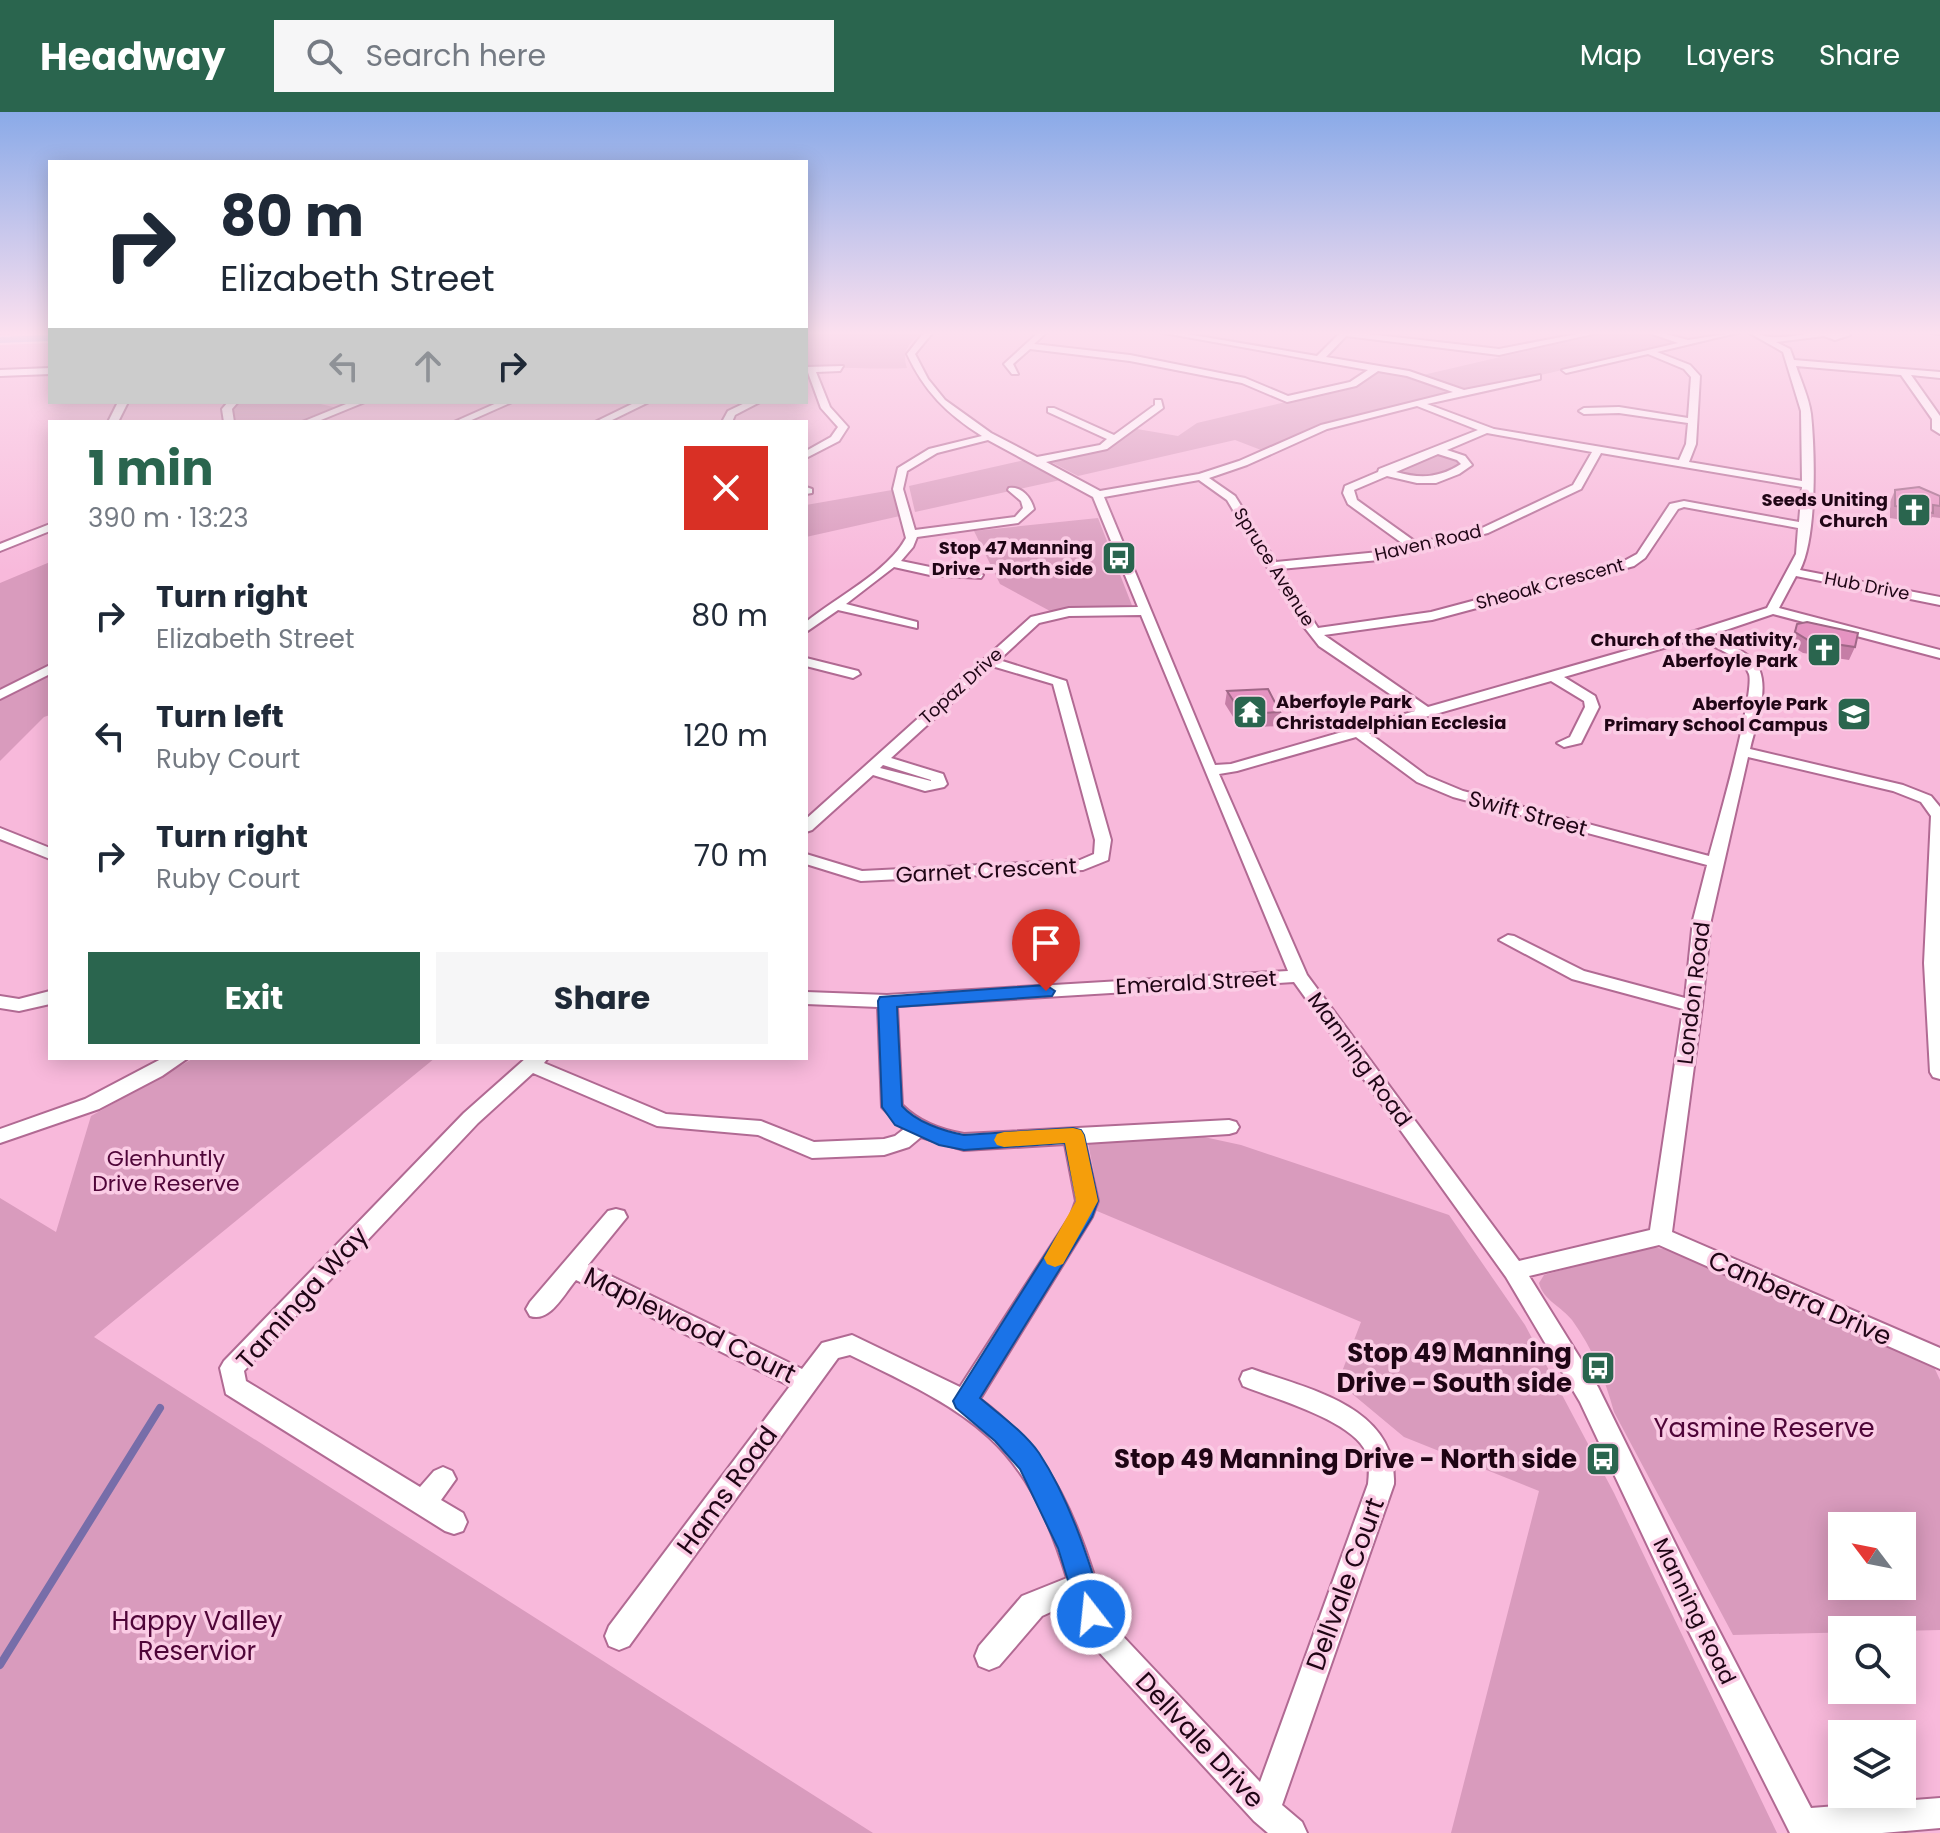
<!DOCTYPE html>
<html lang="en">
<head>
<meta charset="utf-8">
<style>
	:root { --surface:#fff; --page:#f6f6f7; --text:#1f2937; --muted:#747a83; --accent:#2a654e }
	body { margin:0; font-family:Poppins,sans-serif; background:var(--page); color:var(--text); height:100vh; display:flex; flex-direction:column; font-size:30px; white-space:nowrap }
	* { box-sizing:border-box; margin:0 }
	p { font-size:26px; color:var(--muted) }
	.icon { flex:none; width:44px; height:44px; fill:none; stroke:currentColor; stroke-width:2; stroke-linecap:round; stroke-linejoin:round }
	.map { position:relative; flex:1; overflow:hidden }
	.panel { position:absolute; left:48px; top:308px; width:760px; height:640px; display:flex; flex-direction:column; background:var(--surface); border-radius:0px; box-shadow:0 4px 20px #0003 }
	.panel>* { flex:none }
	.guide { position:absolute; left:48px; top:48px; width:760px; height:244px; border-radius:0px; box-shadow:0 4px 20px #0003; background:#fff; color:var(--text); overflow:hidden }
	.needle { width:52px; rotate:302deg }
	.buttons { position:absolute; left:1828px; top:1400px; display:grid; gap:16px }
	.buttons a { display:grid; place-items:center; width:88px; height:88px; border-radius:0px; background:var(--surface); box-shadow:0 4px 20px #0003; font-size:40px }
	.pin { position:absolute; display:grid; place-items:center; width:68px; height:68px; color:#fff; margin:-82px -34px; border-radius:50% 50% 50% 0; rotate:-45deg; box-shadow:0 0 8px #0007 }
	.pin .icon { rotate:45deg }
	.me { position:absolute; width:88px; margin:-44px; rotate:344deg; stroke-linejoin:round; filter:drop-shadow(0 0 6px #0008) }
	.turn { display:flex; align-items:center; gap:28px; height:168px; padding:0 40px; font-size:36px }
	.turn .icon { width:104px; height:104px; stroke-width:2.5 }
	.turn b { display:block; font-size:56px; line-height:68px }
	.lanes { display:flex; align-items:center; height:76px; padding:0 40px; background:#0003; justify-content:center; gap:40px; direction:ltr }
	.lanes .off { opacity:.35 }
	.round { display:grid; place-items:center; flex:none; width:84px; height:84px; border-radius:0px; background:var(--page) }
	.head { display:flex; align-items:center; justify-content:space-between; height:136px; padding:0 40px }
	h1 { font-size:48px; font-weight:700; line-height:60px; color:var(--accent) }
	.button { display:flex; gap:16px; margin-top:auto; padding:16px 40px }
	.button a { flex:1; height:92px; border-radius:0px; background:var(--accent); color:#fff; font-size:32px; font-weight:700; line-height:92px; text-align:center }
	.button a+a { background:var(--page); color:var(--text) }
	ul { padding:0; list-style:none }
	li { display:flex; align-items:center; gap:24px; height:120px; padding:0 40px }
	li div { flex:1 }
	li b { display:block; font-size:30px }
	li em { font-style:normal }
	header { display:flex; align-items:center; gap:48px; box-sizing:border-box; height:112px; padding:0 40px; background:var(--accent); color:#fff }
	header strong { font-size:38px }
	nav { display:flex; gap:44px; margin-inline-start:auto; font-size:28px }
	.search { width:560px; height:72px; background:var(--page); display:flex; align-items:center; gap:20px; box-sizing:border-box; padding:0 28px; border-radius:0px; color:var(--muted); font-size:30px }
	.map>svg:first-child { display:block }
</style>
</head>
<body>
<header>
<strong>Headway</strong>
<div class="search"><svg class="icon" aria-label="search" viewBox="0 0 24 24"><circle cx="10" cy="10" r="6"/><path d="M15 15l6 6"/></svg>Search here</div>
<nav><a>Map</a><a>Layers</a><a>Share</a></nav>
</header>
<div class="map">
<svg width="1940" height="1721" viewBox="0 0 1940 1721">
	<rect width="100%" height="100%" fill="#f8b9db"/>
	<path fill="#d99bbd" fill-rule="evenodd" d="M806,219H924C910,229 901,238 907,256C872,258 841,254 806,256Z
		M1612,219H1643L1677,231L1473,279L1423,263Z
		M1379,260L1406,263L1456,279V282C1388,295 1325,313 1261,338L1235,328L1078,364L1049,349L1106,336L1137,317L1178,324L1197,311L1361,272Z
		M233,290H312L342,297L307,310H229Z
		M1436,341L1462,350L1461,353C1431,367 1424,369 1392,358Z
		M1029,347L1065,367L915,400L909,374Z
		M892,378L900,404L806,425V393Z
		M1098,406L1133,496L1050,499L1000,472L974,419Z
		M50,450V554L0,576V471Z
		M50,561V603L44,605L0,649V586Z
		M194,946H435L94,1225L873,1721H0V1086L56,1120L91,1004Z
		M1204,1025L1241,1033L1449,1103L1525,1213L1614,1381L1777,1721H1451L1539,1379L1404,1325L1338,1270L1361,1210L1097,1099L1099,1086L1088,1031Z
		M1647,1134L1669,1138L1934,1255L1940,1268V1518L1733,1523L1614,1300C1605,1267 1593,1237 1572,1208C1562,1195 1543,1188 1539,1171L1544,1163ZM1842,1414H1902V1474H1842Z"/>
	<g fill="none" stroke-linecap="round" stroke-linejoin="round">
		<path stroke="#776da9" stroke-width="8" d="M0,1553L160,1296"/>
		<g stroke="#b16a93" stroke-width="4">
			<path id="minor" d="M925,219H934L915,242L928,267L945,288L991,321L1037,345L1100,333L1107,327L1048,300V296H1054L1114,323L1155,293V288H1161L1163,296L1107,337L1046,350L1100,379L1199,362L1239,349L1321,313L1453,280L1407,264L1378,259L1356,274L1287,290L1242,271L1130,249L1030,237L1013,252L1018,262H1012L1004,252L1040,219H1048L1034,232L1130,243L1245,266L1288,284L1350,270L1368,258L1153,219H1169L1317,244L1342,219L1499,237L1592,219H1606L1499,243L1346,224L1326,245L1409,259L1464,278L1540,263V267L1427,292L1494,317L1679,348L1686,332L1688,311L1619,301L1584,302L1579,299L1584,296L1619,295L1688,306L1691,265L1684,257L1648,242L1566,261L1562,258L1678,231L1644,219H1655L1688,228L1745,219L1657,240L1690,253L1700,264L1696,332L1689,350L1802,369L1801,299L1783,240L1746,219C1756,219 1762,225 1771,225C1794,227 1815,217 1835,222L1831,219H1842L1850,223L1835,228L1824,224L1776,230L1790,237L1794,248L1940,260V266L1911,263L1940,304V322L1932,317V307L1901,263L1796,254C1801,269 1809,286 1811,302C1815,340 1817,425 1800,458L1940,485V493L1796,464L1779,496L1940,538V546L1773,502L1711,523C1723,530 1739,536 1750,545C1775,565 1756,610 1750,637L1903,673L1931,684L1940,695V967L1933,965L1930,960L1924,851L1931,704L1921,690L1893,679L1748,645L1711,808L1702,894L1672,1120L1940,1236V1257L1659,1133L1529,1164L1598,1275L1700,1482L1811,1696L1940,1686V1716L1882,1721H1790L1680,1502L1580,1290L1506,1165L1294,870L897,894L902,993C919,1010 940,1018 964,1022L1229,1008L1236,1010L1239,1015L1236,1020L1229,1022L1085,1031L1098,1089L1092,1105L980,1287C1035,1328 1062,1373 1085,1437C1095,1465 1102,1492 1117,1518L1260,1670L1368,1372C1369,1362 1370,1350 1366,1340C1352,1308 1275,1287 1243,1274L1240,1267L1243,1260L1252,1257C1311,1278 1397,1295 1394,1372L1282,1693L1302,1710L1307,1721H1268L1254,1709L1097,1538L1075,1489L1042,1504L999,1554L989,1558L979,1554L975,1544L979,1534L1022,1484L1067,1466C1025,1328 974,1303 850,1243L838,1246L629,1534L619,1538L609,1534L605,1524L609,1514L790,1274L576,1168C564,1182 550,1211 530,1204L526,1197L530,1190L608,1099L616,1097L624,1099L627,1105L588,1153L802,1257L822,1231L852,1223L960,1275L1071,1103L1076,1089L1065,1032L964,1038L921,1025L909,1035L884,1043L812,1046L758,1023L657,1014L533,961L478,1011L244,1259L246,1269L420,1375L434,1359L443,1355L452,1359L456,1367L441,1388L463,1401L467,1410L463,1419L454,1422L445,1419L226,1282L220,1256L224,1249L464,1001L526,946H548L544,951L666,1002L761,1009L814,1030L884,1027L895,1024L904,1017L882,995L878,895L806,892V880L887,883L1288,859L1141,503L1069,504L1039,511L999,548L1066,569L1111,728L1108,748L1083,758L861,769L806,752V742L862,759L1080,748L1094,742L1095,728L1053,572L992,554L891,646L943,662L947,672L944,675L925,679L873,663L812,718L806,720V707L1031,505L1069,496L1138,495L1093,385L988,328L937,341L907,359L903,377L915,418L1015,405L1023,396L1021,389L1008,378L1009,376C1022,374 1031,386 1034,397L1018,411L917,425L913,435L901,449L930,455L977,459L983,463L981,466L930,463L894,455L846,492L917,510V516L838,498L806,520V510C835,486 888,460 906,426L893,377L898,356L929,337L982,324C947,302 924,279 907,242ZM1417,294L1478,318L1379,357L1378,360L1345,374L1343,381L1348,392L1406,434L1379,440L1276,450L1235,384L1209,366L1247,353L1327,317ZM1487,321L1592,340L1573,373L1480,417L1417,431L1357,388L1354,378L1387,364L1417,371H1436L1459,362L1472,353L1465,344L1447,338ZM1601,341L1802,375L1799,410L1684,389L1670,392L1637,442L1626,448L1431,500L1318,516L1280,457L1379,448L1488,421L1581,377ZM1438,342L1457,348L1461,352C1439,366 1421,367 1396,360ZM1199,368L1227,388L1301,511L1319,534L1415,599L1231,652L1215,653L1104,385ZM1684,395L1798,416L1796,442L1767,496L1695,519L1428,595L1324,523L1432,508L1634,454L1645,446L1678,397ZM1698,526C1713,535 1743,545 1749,562C1755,582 1717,714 1709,744L1463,679L1427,664L1369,621L1551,569L1584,589L1585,595L1570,625L1557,631L1564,635L1581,631L1599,595L1595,584L1564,565ZM1356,625L1417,670L1453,685L1707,753L1693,808L1685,886L1584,859L1514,824L1508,823L1499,828L1572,867L1683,897L1650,1118L1519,1149L1307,863L1219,662L1237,659ZM883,653L931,668V669L880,656Z
				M1931,219H1940V222L1932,221Z
				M843,254L840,259L816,260L830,295L848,315L839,329L806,346V339L831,325L838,315L821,296L806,255Z
				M50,256V262L0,264V258Z
				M118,290H128L118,310H108Z
				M228,290H238L232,297L234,310H224L222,297Z
				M351,290H365L316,310H302Z
				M499,290H512L467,310H454Z
				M636,290H649L608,310H595Z
				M747,290H760L735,303L732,310H722L728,299Z
				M806,375L812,377V381L806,382Z
				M50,412V419L0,439V432Z
				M806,546L858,559L860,562L853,566L806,554Z
				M50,553V562L0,587V578Z
				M0,716L50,736V747L0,727Z
				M50,879V892L19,899L0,896V884L19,887Z
				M163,946H188L162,964L99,997L0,1031V1017L85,987Z"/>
		</g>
		<g stroke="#fff" stroke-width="4">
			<path id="major" d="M50,223V229L0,231V225Z"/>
		</g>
		<use href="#minor" fill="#fff" fill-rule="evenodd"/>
		<use href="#major" fill="#77cee9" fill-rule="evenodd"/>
	</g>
	<path fill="#c57ea6" d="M1895,378L1940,384V406L1932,405L1928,412L1890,406V390Z
		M1797,512L1855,535L1849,548L1803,541L1790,533L1792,525Z
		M1227,579L1280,600L1278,614L1240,616L1225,592Z"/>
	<path fill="#e593c1" stroke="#a06787" stroke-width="2" d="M1919,375L1940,384V394L1933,393V401L1895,394V378Z
		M1807,510L1858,521L1855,535L1808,528L1795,520L1797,512Z
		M1268,577L1280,600L1242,602L1227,579Z"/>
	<linearGradient id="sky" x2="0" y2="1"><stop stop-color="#8aaae8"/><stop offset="0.48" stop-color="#fce0ef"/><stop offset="1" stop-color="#fce0ef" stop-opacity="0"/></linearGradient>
	<rect width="1940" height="460" fill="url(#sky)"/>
	<path fill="#1a73e8" stroke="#114b97" stroke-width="2" d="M1046,873L1055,879L1052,884L897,895L902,994C916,1010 943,1019 964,1023L1073,1016L1081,1018L1084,1023L1098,1089L1092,1105L980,1286C1000,1303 1024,1320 1039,1341C1070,1388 1089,1448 1105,1502L1101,1511L1091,1515L1081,1511L1058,1436L1020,1357L995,1329L956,1296L953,1289L1071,1102L1077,1089L1065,1031L964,1038L939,1033L895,1013L882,995L878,889L880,885Z"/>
	<path fill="#f59e0b" d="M1073,1016L1081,1018L1084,1023L1098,1089L1063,1152L1055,1155L1047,1152L1044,1146L1076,1089L1065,1031L1004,1035L997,1033L994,1028L997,1022L1004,1020Z"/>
	<defs>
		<g id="church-square" transform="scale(1.8)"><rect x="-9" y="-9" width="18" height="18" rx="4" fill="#2a654e" stroke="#fbcce5"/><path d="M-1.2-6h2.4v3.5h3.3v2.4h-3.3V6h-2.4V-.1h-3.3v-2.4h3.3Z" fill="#fff"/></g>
		<g id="bus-square" transform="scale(1.8)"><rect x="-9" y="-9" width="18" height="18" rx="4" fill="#2a654e" stroke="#fbcce5"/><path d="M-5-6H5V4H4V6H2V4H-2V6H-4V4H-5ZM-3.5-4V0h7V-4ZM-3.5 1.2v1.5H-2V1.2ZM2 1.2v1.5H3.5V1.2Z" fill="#fff"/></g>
		<g id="temple-square" transform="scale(1.8)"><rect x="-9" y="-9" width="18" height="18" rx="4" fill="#2a654e" stroke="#fbcce5"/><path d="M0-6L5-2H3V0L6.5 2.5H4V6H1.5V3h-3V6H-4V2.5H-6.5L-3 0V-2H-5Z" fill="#fff"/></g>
		<g id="school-square" transform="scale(1.8)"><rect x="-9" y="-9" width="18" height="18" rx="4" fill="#2a654e" stroke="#fbcce5"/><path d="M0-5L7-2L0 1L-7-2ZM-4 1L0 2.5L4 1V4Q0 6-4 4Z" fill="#fff"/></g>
	</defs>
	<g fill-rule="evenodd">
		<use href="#church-square" x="1914" y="398"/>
		<use href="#bus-square" x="1119" y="446"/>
		<use href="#church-square" x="1824" y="538"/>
		<use href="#temple-square" x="1250" y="600"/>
		<use href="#school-square" x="1854" y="602"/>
		<use href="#bus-square" x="1598" y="1256"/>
		<use href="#bus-square" x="1603" y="1347"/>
	</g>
	<g text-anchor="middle" stroke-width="7" stroke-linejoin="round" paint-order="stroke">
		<g font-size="18" font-weight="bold" fill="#1f0515" stroke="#fbcce5" text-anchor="end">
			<text x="1888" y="394">Seeds Uniting<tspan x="1888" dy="21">Church</tspan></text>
			<text x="1093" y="442">Stop 47 Manning<tspan x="1093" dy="21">Drive - North side</tspan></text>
			<text x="1798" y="534">Church of the Nativity,<tspan x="1798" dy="21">Aberfoyle Park</tspan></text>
			<text x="1276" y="596" text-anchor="start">Aberfoyle Park<tspan x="1276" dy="21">Christadelphian Ecclesia</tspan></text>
			<text x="1828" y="598">Aberfoyle Park<tspan x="1828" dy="21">Primary School Campus</tspan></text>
		</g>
		<g font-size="18" fill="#1f0515" stroke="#fbcce5">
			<text transform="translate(1428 431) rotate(-13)" y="6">Haven Road</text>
			<text transform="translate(1274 455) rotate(58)" y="6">Spruce Avenue</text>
			<text transform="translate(1550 472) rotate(-15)" y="6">Sheoak Crescent</text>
			<text transform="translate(1867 474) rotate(11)" y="6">Hub Drive</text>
			<text transform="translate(961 574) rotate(-42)" y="6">Topaz Drive</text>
		</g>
		<g font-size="22" fill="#1f0515" stroke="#fbcce5">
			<text transform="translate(1528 701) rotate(15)" y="8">Swift Street</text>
			<text transform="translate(986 758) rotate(-3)" y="8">Garnet Crescent</text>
			<text transform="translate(1196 870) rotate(-3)" y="8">Emerald Street</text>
			<text transform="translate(1693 881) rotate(-83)" y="8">London Road</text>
			<text transform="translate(1360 947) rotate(54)" y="8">Manning Road</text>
			<text transform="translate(1695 1499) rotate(64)" y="8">Manning Road</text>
		</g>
		<g font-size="22" fill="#4f0538" stroke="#fbcce5">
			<text x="166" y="1054">Glenhuntly<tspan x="166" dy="25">Drive Reserve</tspan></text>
		</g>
		<g font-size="26" fill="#1f0515" stroke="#fbcce5">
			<text transform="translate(302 1186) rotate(-48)" y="9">Taminga Way</text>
			<text transform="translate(1800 1186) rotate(24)" y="9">Canberra Drive</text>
			<text transform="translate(690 1213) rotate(26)" y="9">Maplewood Court</text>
			<text transform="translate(727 1378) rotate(-54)" y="9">Hams Road</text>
			<text transform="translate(1345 1472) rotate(-70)" y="9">Dellvale Court</text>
			<text transform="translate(1200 1628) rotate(47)" y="9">Dellvale Drive</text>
		</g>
		<g font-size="26" font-weight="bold" fill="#1f0515" stroke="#fbcce5" text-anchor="end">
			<text x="1572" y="1250">Stop 49 Manning<tspan x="1572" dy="30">Drive - South side</tspan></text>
			<text x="1577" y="1356">Stop 49 Manning Drive - North side</text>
		</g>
		<g font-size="26" fill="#4f0538" stroke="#fbcce5">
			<text x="1764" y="1325">Yasmine Reserve</text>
			<text x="197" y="1518">Happy Valley<tspan x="197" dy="30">Reservior</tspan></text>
		</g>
	</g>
</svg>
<div class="buttons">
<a><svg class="needle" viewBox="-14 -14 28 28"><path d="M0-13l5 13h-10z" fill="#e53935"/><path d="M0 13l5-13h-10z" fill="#747a83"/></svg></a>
<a><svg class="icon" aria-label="search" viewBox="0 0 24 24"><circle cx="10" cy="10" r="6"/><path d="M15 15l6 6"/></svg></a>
<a><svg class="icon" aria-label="layers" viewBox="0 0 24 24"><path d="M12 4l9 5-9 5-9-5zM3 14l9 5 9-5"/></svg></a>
</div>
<div class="pin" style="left:1046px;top:879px;background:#d93025"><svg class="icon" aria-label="arrive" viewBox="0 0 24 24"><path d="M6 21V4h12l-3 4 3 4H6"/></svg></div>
<svg class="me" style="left:1091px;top:1502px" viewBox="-20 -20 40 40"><circle r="17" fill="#1a73e8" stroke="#fff" stroke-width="3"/><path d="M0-11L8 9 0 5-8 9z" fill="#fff"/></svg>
<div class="guide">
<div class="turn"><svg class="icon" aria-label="right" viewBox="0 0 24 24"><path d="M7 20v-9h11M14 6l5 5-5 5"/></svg><div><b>80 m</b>Elizabeth Street</div></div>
<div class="lanes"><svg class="icon off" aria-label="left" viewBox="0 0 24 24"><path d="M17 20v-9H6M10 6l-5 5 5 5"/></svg><svg class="icon off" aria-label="ahead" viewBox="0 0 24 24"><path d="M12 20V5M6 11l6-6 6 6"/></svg><svg class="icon" aria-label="right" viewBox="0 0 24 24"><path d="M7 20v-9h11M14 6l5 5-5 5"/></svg></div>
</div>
<section class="panel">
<div class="head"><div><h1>1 min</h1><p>390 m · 13:23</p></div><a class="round" style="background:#d93025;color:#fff"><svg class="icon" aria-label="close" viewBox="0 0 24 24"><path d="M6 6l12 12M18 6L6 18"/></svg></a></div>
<ul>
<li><svg class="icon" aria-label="right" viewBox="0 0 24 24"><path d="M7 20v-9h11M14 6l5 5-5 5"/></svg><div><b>Turn right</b><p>Elizabeth Street</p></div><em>80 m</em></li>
<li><svg class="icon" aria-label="left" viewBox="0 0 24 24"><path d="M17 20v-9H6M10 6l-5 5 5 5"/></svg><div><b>Turn left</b><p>Ruby Court</p></div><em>120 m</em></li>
<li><svg class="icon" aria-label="right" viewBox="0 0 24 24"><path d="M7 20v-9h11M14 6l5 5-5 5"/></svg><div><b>Turn right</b><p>Ruby Court</p></div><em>70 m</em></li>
</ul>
<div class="button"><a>Exit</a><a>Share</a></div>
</section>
</div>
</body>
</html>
